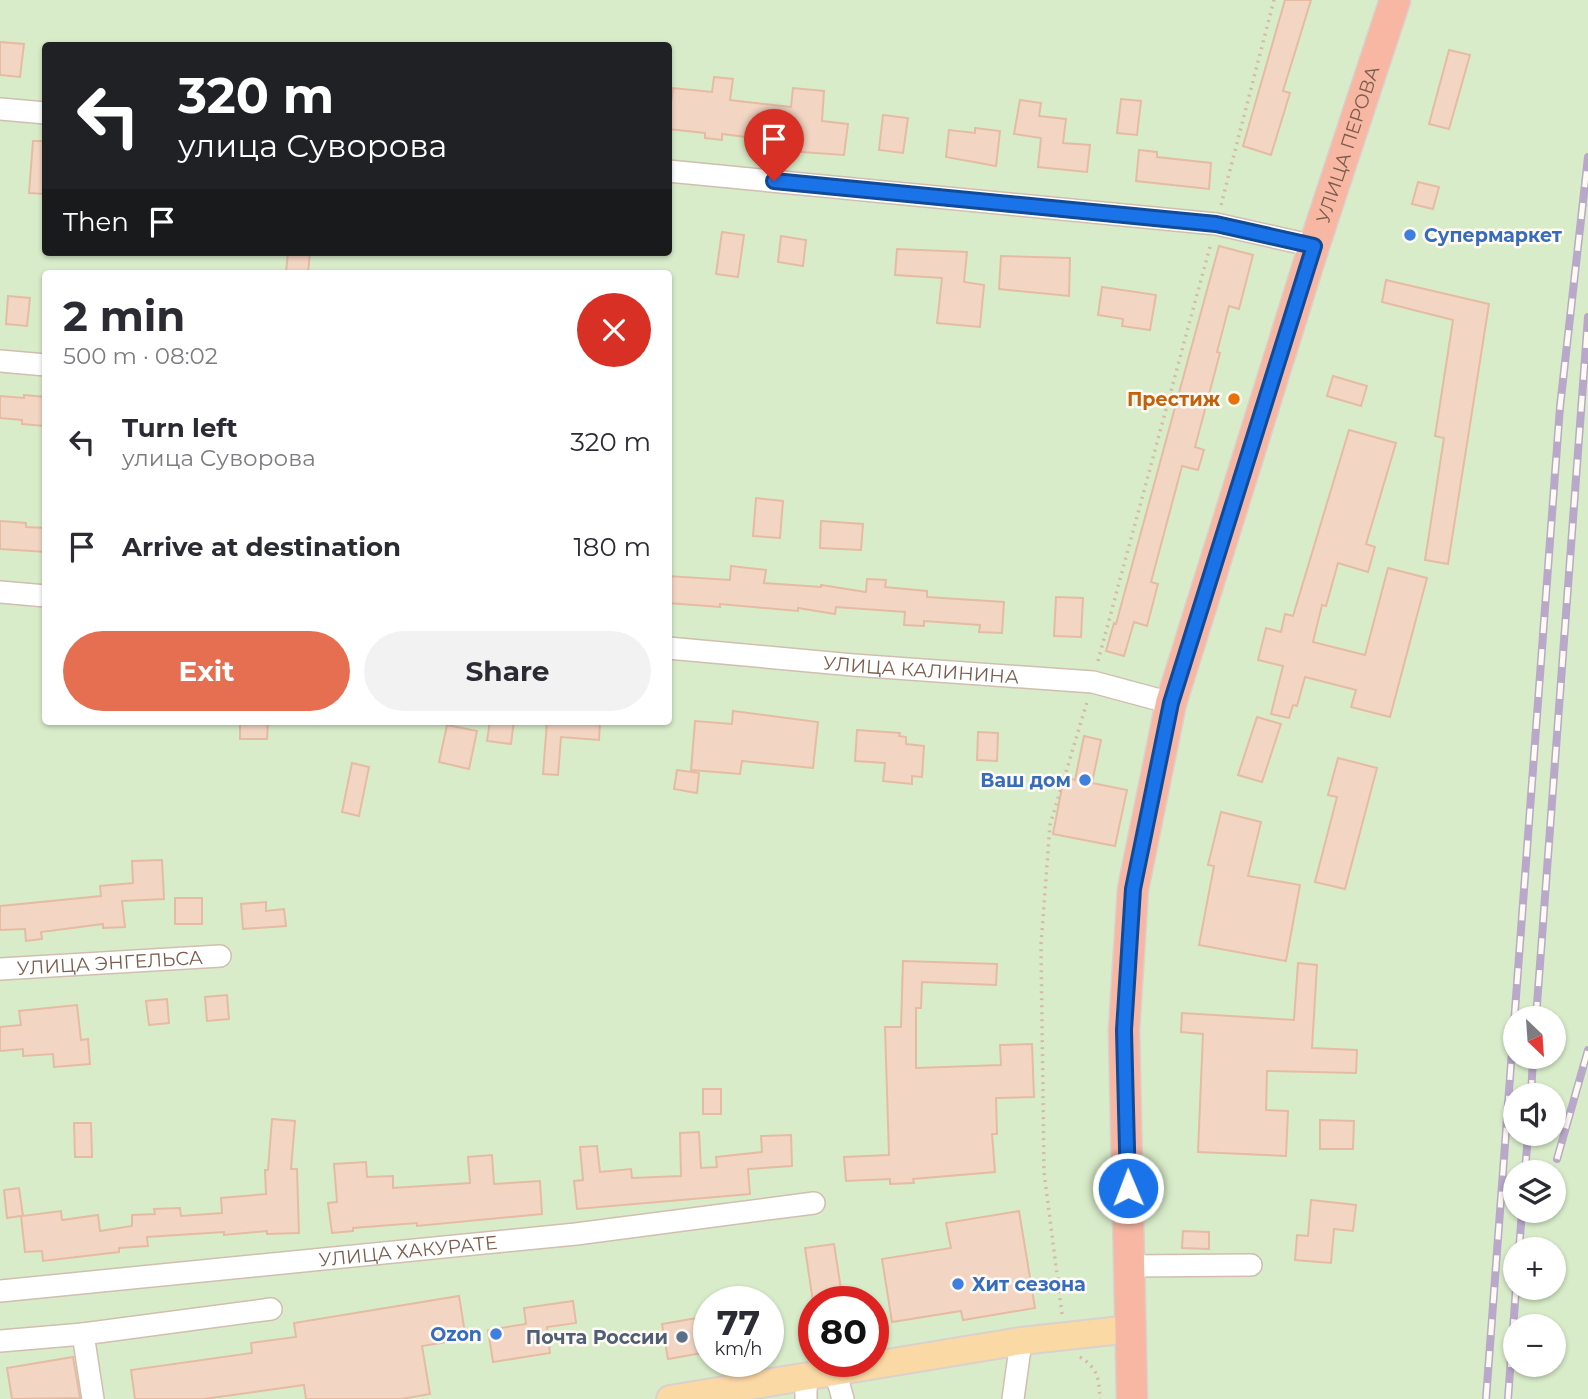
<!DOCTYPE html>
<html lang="en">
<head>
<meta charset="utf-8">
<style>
	:root { --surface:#fff; --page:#f2f2f3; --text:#2b2b33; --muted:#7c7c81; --accent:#e76f51 }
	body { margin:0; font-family:Montserrat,sans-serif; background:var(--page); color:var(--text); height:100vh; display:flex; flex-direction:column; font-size:26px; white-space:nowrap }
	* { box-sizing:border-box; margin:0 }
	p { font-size:23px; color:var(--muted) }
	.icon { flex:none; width:38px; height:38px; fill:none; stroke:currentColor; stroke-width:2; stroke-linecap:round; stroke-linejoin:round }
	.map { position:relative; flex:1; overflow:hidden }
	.side { position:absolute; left:42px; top:270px; width:630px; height:455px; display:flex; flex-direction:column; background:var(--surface); border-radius:7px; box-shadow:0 2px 5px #0004 }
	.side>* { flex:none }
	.top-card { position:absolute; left:42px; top:42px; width:630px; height:214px; border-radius:7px; box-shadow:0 2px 5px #0004; background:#202124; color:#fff; overflow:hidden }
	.needle { width:46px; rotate:155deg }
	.tools { position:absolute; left:1503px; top:1006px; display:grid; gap:14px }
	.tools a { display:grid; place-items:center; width:63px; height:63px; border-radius:50%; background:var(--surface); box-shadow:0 2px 5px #0004; font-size:35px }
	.speed { position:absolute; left:693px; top:1286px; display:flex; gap:14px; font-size:35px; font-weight:700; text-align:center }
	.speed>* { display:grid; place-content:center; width:91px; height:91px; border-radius:50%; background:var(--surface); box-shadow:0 2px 5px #0004; line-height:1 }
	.speed small { font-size:18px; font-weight:400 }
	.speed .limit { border:10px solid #d22; background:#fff; color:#111 }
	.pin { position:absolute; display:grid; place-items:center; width:60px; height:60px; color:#fff; margin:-72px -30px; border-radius:50% 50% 50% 0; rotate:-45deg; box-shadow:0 0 7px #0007 }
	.pin .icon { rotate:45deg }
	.me { position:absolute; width:77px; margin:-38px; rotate:359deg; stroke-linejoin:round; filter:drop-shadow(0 0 5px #0008) }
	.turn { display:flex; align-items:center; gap:24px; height:147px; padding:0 21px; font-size:32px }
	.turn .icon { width:91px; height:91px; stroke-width:2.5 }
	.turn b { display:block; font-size:49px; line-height:60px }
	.then { display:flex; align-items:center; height:66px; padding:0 21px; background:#0003; gap:14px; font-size:26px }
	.round { display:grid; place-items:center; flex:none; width:74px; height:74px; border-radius:37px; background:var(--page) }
	.overview { display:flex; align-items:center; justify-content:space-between; height:119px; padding:0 21px }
	h1 { font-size:42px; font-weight:700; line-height:52px }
	.action { display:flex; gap:14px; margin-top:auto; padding:14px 21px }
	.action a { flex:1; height:80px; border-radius:42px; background:var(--accent); color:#fff; font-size:28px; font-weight:700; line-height:80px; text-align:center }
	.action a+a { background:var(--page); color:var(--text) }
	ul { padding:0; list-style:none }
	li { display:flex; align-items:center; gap:21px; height:105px; padding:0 21px }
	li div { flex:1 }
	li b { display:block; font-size:26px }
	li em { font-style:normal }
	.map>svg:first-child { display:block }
</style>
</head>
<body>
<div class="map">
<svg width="1588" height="1399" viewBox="0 0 1588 1399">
	<rect width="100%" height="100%" fill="#fdf6ec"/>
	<path fill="#d8ecc9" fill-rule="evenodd" d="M0,0H1588V1399H0ZM46,46H668V252H46ZM46,273H668V721H46ZM1516,1018H1554V1057H1516ZM1516,1096H1554V1134H1516ZM1516,1172H1554V1211H1516ZM1516,1250H1554V1288H1516ZM709,1302H768V1362H709ZM814,1302H873V1362H814ZM1516,1326H1554V1365H1516Z"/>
	<path fill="#f3d5c3" stroke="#e6bba3" stroke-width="2" d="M1285,0H1311L1283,91L1290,93L1271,155L1243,146Z
		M0,42L24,44L20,77L0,75Z
		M1449,50L1470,55L1449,129L1429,124Z
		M714,77L733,79L730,100L791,107L793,88L824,91L822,121L848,124L844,155L787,151V142L722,134V140L705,138V133L668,129L673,88L712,92Z
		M1121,99L1141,101L1137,135L1117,133Z
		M1020,100L1041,103L1039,116L1066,119L1063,143L1090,145L1087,172L1038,167L1041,138L1014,134Z
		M883,115L908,118L903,153L879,150Z
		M975,128L1000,131L996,166L946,157L949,130L975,133Z
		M33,141H46V194L29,193Z
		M1139,150L1157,152V157L1211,163L1209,189L1136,181Z
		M1418,182L1439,187L1433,209L1412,204Z
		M722,232L744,235L738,277L716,274Z
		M781,236L806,240L803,266L778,262Z
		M1219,246L1253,255L1239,309L1229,306L1217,352L1220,353L1195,447L1204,450L1198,470L1182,466L1151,582L1158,584L1147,626L1134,622L1124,656L1106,651L1114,623L1116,624Z
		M897,249L967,252L964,282L984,285L980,327L937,323L942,278L895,275Z
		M288,252H310L308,273H286Z
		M1001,256L1070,258L1069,296L999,289Z
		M1386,280L1489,304L1448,564L1425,560L1444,438L1435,436L1453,320L1382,302Z
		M1102,287L1156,295L1150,330L1122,326L1123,319L1098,315Z
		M8,296L30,298L27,326L6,324Z
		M1333,376L1367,386L1361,406L1327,396Z
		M24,395L46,397L44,426L22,424V420L0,418V396L24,398Z
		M1349,430L1396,443L1366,544L1375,547L1368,572L1338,563L1326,606L1322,605L1313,642L1365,655L1388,568L1427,578L1390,717L1351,707L1356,690L1305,677L1297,706L1293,705L1289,718L1271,714L1283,666L1258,660L1266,628L1281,632L1285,614L1293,616Z
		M756,498L783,501L780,538L753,536Z
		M0,521L26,523V527L46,528V552L0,549Z
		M821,521L863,524L861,550L820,548Z
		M731,566L766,570L764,583L821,587V585L866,592L867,579L886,580L885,587L927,591V597L1004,602L1002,633L979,632L980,625L924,621V626L904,625L905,612L836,607L835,614L798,608V611L720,604V607L668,603V576L730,580Z
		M1056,597L1083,598L1081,637L1054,636Z
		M733,711L818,722L813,768L742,761L740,774L691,770L695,721L732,724Z
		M1257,717L1281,724L1262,782L1238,775Z
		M240,721H268L267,739H240Z
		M490,721H514L511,744L487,741Z
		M547,721H600L599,740L561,737L558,775L543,774Z
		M447,725L477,731L469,769L439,762Z
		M857,730L900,733L899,736L906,737V744L924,746L922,777L912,776V784L883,781L885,763L855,761Z
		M978,732L998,733L997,761L977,760Z
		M1084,736L1101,740L1092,783L1127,790L1115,846L1053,834L1064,777L1075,780Z
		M1338,758L1377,768L1345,889L1315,882L1337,797L1328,795Z
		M352,763L369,767L359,816L342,812Z
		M677,770L699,773L697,793L674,789Z
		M1221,812L1261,822L1248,876L1300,885L1286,961L1199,945L1214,866L1208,865Z
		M162,860L164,899L122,901L125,927L103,928V924L41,932L42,939L26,941L25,929L0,930V906L101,896L100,886L133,883L132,861Z
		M175,898H202V924H175Z
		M266,902V911L284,909L286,926L243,929L241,904Z
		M903,961L997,964L996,985L922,982L921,1008H916V1068L1001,1065L1000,1045L1032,1044L1034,1097L996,1098L997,1134H992L995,1172L913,1179L914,1183L890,1184V1179L846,1181L844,1157L889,1155L885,1027H901Z
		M1298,963L1317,965L1312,1048L1357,1050L1356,1073L1267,1071L1266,1110L1288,1111L1286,1156L1198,1152L1203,1034L1181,1032L1182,1013L1294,1020Z
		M227,995L229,1019L207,1021L205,997Z
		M167,999L169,1023L149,1025L146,1001Z
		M77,1005L81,1040L88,1039L90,1064L54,1067L53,1054L23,1056V1049L0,1051V1027L21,1025L19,1011Z
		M703,1089H721V1114H703Z
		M272,1119L295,1121L291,1169H297L299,1233L267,1234V1231L224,1235V1232L147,1237L148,1246L119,1248V1252L43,1261L42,1251L25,1252L21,1216L7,1218L4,1190L19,1188L23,1216L61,1211L62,1220L98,1215L100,1231L132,1226V1215L155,1214L154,1209L180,1208L181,1216L222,1213L221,1198L266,1194L265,1170H268Z
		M1320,1120L1354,1121L1353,1149H1320Z
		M74,1123H91L92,1157H75Z
		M699,1132L701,1168L717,1167L716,1157L762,1152L761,1136L791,1135L792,1166L748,1169L750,1194L577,1209L574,1181L583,1180L580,1147L597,1146L600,1172L631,1169L632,1178L681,1176L680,1133Z
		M492,1155L494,1184L540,1181L542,1214L417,1226V1223L353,1228V1231L332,1233L328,1203L337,1202L334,1164L366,1162L367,1177L393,1176V1188L470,1183L468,1157Z
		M1311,1200L1356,1205L1353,1231L1334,1229L1331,1263L1295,1260L1297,1235L1308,1236Z
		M1019,1211L1035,1308L963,1320L961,1311L892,1322L882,1259L951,1248L946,1223Z
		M1183,1231L1209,1232V1249L1182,1248Z
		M834,1244L843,1302H813L805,1248Z
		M459,1296L466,1339L422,1346L430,1394L402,1399H306L304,1385L204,1399H135L131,1370L252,1353L251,1343L296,1337L294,1323Z
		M573,1301L576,1323L547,1327L550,1353L493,1362L488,1330L526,1324L524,1308Z
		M697,1318L702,1353L668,1359L662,1324Z
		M73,1357L80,1398L12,1399L7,1368Z"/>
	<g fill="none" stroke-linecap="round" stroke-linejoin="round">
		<g stroke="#d1beb0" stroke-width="24">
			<g id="minor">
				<path d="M0,109L46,113"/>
				<path d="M668,171L1216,224L1314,246"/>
				<path d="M0,361L46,365"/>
				<path d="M0,592L46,596"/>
				<path id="s1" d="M668,648L853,665L1093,682L1171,703"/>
				<path id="s2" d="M0,969L220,956"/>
				<path d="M1130,1266L1251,1265"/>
				<path id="s3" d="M0,1291L576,1234L814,1203"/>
				<path d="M0,1341L83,1334"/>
				<path d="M835,1371L843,1399"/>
				<path d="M806,1376V1399"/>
				<path d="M93,1399L83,1334L271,1309"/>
				<path d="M1013,1399L1021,1341"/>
			</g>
		</g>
		<g stroke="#dad1cd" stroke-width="30">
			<path id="major" d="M670,1399L1021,1341L1131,1329"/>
		</g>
		<g stroke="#dad1cd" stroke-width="33">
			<g id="highway">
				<path id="s4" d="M1132,1399L1124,1030L1133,889L1171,703L1314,246L1395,0"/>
			</g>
		</g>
		<path stroke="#d9b8a5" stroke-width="3.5" stroke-dasharray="2 5" stroke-linecap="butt" d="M1221,205L1274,0
			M1098,661L1211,243
			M1062,1314L1044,1172L1041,945L1050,825L1087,702
			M1080,1357C1098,1368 1099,1379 1100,1399"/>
		<use href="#minor" stroke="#fff" stroke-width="21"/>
		<use href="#major" stroke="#fbd9a5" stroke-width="26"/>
		<use href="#highway" stroke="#f7b7a3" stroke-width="30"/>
		<g stroke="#b9a8c9" stroke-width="8">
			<path id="rail" d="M1536,1018L1588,317
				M1531,1096L1533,1057
				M1557,1159L1588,1050
				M1525,1172L1528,1134
				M1519,1250L1522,1211
				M1486,1399L1560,407L1588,157
				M1508,1399L1516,1288"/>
		</g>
		<use href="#rail" stroke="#fffaf3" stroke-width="5" stroke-dasharray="16" stroke-linecap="butt"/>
	</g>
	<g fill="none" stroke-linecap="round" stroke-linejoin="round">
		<g stroke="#114b97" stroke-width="18">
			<path id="route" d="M774,181L1216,224L1314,246L1171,703L1133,889L1124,1030L1128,1188"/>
		</g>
		<use href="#route" stroke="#1a73e8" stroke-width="12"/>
	</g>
	<g fill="#3f7fe0" stroke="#fffaf3" stroke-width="2.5">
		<circle cx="1410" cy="235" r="7"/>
		<circle cx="1085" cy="780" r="7"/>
		<circle cx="958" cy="1284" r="7"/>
		<circle cx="496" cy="1334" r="7"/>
	</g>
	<circle fill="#e8710a" stroke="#fffaf3" stroke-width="2.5" cx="1234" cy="399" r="7"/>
	<circle fill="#5c6f8a" stroke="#fffaf3" stroke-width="2.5" cx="682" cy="1337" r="7"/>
	<g text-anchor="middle" stroke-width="5" stroke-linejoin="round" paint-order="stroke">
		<g font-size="19" fill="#7a5c4d" stroke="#fffaf3">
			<text dy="7" stroke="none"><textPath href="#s4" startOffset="1286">УЛИЦА ПЕРОВА</textPath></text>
			<text dy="7" stroke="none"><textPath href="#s1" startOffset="254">УЛИЦА КАЛИНИНА</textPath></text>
			<text dy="7" stroke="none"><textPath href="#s2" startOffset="110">УЛИЦА ЭНГЕЛЬСА</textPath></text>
			<text dy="7" stroke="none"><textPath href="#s3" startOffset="410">УЛИЦА ХАКУРАТЕ</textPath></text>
		</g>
		<g font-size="19" font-weight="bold" fill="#366cbe" stroke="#fffaf3" text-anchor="start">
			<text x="1424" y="242">Супермаркет</text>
			<text x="1071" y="787" text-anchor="end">Ваш дом</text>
			<text x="972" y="1291">Хит сезона</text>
			<text x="482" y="1341" text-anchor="end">Ozon</text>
		</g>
		<g font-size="19" font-weight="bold" fill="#c56008" stroke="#fffaf3" text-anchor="end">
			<text x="1220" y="406">Престиж</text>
		</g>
		<g font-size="19" font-weight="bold" fill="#4e5e75" stroke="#fffaf3" text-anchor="end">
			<text x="668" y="1344">Почта России</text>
		</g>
	</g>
</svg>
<div class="tools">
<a><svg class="needle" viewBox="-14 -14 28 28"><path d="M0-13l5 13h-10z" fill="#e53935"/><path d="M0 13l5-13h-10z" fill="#7c7c81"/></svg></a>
<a><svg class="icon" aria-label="sound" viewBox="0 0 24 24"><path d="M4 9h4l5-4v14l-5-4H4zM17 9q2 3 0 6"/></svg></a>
<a><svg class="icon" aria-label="layers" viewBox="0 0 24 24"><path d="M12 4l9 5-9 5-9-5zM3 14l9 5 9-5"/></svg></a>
<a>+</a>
<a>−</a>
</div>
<div class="speed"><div>77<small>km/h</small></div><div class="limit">80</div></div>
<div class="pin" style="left:774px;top:181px;background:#d93025"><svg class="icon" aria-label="arrive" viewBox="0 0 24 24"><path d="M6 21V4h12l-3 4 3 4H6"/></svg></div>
<svg class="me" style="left:1128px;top:1188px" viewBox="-20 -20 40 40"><circle r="17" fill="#1a73e8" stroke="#fff" stroke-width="3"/><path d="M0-11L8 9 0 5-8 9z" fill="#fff"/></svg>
<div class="top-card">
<div class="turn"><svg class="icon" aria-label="left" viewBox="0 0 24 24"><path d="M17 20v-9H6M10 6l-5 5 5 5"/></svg><div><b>320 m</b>улица Суворова</div></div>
<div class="then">Then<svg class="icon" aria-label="arrive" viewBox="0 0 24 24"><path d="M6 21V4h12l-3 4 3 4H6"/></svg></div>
</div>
<section class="side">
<div class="overview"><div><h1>2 min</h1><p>500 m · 08:02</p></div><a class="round" style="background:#d93025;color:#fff"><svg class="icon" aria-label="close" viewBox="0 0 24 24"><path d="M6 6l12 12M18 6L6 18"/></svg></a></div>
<ul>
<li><svg class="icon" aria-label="left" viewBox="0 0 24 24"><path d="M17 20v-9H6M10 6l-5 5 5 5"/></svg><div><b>Turn left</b><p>улица Суворова</p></div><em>320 m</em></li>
<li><svg class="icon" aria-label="arrive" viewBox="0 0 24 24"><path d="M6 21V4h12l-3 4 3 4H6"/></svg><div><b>Arrive at destination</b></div><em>180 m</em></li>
</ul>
<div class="action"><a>Exit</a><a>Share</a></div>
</section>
</div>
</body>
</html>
